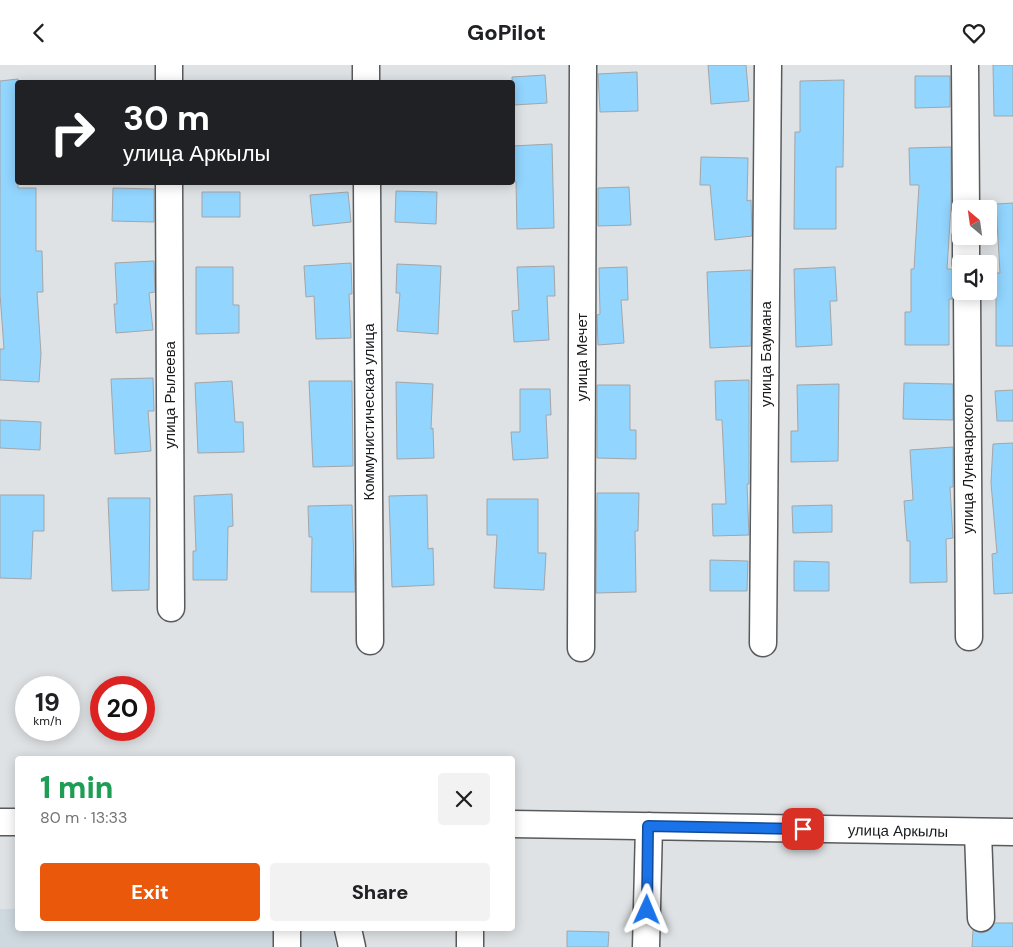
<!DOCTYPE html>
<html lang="en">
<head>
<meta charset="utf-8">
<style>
	:root { --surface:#fff; --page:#f2f2f2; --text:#202124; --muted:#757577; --accent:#ea580c }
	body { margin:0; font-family:"DM Sans",sans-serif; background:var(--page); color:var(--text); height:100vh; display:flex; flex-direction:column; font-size:19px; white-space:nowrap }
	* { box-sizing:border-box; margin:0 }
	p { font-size:16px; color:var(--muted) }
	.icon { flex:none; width:28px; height:28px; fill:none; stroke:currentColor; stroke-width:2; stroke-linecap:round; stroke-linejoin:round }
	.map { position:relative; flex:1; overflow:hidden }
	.drawer { position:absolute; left:15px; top:691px; width:500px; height:175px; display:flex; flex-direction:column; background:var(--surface); border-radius:5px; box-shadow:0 2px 12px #0003 }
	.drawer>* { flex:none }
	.hud { position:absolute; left:15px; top:15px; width:500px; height:105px; border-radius:5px; box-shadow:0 2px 12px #0003; background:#202124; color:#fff; overflow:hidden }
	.needle { width:32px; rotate:331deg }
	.controls { position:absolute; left:952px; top:135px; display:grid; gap:10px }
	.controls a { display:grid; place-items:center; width:45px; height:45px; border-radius:5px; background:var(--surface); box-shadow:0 2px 12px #0003; font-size:25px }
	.speed { position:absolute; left:15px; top:611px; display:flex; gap:10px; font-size:25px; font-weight:700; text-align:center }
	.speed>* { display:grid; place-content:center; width:65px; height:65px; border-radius:50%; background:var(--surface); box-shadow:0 2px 12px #0003; line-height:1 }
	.speed small { font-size:12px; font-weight:400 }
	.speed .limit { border:8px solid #d22; background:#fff; color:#111 }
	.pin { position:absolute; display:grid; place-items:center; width:42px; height:42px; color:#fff; margin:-21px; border-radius:10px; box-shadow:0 2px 8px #0006 }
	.me { position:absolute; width:55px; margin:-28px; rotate:1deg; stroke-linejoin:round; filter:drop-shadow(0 0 4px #0008) }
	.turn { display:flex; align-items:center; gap:18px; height:105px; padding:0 25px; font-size:22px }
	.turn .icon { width:65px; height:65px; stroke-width:2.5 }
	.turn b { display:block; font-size:35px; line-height:42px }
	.round { display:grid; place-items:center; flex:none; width:52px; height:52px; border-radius:5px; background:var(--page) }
	.headline { display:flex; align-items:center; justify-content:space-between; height:85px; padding:0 25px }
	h1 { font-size:30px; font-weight:800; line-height:38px; color:#1e9e55 }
	.button { display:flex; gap:10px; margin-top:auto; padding:10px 25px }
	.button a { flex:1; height:58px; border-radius:5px; background:var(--accent); color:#fff; font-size:20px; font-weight:800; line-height:58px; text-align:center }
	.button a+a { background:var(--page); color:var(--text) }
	header { display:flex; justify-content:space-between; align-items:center; height:65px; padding:0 25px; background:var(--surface); font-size:22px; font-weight:800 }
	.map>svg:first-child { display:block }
</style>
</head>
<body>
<header><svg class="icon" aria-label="back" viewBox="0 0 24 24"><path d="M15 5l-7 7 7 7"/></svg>GoPilot<svg class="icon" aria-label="heart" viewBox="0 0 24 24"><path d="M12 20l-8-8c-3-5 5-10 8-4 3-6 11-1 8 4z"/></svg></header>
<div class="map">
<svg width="1013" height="882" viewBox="0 0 1013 882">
	<rect width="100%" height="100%" fill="#dee2e4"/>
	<path fill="#ced8df" d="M0,844H17L18,864H333L336,882H0Z"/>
	<path fill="#92d5ff" stroke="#a3a6a8" d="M708,0H746L749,36L711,39Z
		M993,0H1013V51H994Z
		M637,7L638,46L600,47L598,9Z
		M545,10L547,38L514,40L512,12Z
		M915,11H950V42L915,43Z
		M18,14V123H36V186H42L43,227H37L41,289L39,317L0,315V284H4L0,229V16Z
		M844,15L843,102H836V164H794L795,67H800V16Z
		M552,79L554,163L517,164L516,116H512V81Z
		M951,82V141L947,204H952V234H949V280H905V247H911V204H914L919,120H910L909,83Z
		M701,92L748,93L747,136L751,135L752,171L715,175L710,120H700Z
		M629,122L631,160L598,161V123Z
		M113,123L154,124V157L112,156Z
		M396,126L437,127L436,159L395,157Z
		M202,127H240V152H202Z
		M348,127L351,157L313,161L310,130Z
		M1013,138V281H996V208H1000L996,139Z
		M154,196L155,227L149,228L153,265L116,268L114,239H117L115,198Z
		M351,198L352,229H349L351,273L316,274L314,231L306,232L304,201Z
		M397,199L441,201L438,269L397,266L400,228H396Z
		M554,201L555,231H547L549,275L514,277L512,246L519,245L517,202Z
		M196,202H233V240H239V268L196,269Z
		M627,202L628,235H621L624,278L598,280L597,250L600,249L599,203Z
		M835,202L837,236H830L832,280L796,282L794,204Z
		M751,205V281L710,283L707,207Z
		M153,313L154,346H148L151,386L115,389L111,314Z
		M749,315V419H747L749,470L713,471L712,439H726L722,355H716L715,316Z
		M232,316L235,357H243L244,387L198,388L195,318Z
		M309,316H352L353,401L313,402Z
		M396,317L433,319L431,364L433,363L434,393L397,394Z
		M904,318L953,319V355L903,354Z
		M839,319L838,396L791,397V366H798L797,320Z
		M597,320H630V365H636V394L597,393Z
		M520,324H550L551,350H546L548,393L513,395L511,367H520Z
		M1013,325V356H997L995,326Z
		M0,355L41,357L40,385L0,383Z
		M1013,378V528L994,529L992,489L997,488L991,418L993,379Z
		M953,382V422H950L953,473L946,474L947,517L910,518V476H907L904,436L913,435L910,385Z
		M597,428H639L638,466H635L636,527L596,528Z
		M232,429L233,461L228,462L227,515H193V486H196L194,431Z
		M0,430H44V466H33L31,514L0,513Z
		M427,430L428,484L433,483L434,520L392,522L389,431Z
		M108,433H150L149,525L112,526Z
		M487,434H538V488H546L544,525L494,523L497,470H487Z
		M352,440L355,527H311L312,472H309L308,441Z
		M832,440V467L793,468L792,441Z
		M710,495L748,496L747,526H710Z
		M794,496L829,497V526H794Z
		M995,858H1013V882H972L973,865L981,868L988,866Z
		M567,866L609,867L608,882H567Z"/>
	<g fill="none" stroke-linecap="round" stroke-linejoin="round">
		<g stroke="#585b5d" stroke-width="29">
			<path id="minor" d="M169,0V18
				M366,0V18
				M965,0L966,144
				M169,118L171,543
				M367,118L370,576
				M966,171V199
				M967,226L969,572
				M763,578L768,0
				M581,583L583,0
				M0,757H18
				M512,759L1013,767
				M978,767L981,853
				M348,864L352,882
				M287,882V864
				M470,882V864
				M646,882L649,761"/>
		</g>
		<use href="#minor" stroke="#fff" stroke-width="26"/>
	</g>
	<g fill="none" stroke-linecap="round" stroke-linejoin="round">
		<g stroke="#114b97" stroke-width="12">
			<path id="route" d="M647,845L648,761L803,764"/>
		</g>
		<use href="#route" stroke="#1a73e8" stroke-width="9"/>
	</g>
	<g text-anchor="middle" stroke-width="4.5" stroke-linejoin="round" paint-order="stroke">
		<g font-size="15" fill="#18191a" stroke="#fff">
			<text transform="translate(766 289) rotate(-90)" y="5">улица Баумана</text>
			<text transform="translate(582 292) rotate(-90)" y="5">улица Мечет</text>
			<text transform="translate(170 330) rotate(-90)" y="5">улица Рылеева</text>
			<text transform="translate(369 347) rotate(-90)" y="5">Коммунистическая улица</text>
			<text transform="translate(968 399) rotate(-90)" y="5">улица Луначарского</text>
			<text transform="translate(898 766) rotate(1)" y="5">улица Аркылы</text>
		</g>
	</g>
</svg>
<div class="controls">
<a><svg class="needle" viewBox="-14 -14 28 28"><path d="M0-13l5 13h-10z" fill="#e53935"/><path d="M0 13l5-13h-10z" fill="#757577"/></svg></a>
<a><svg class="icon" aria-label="sound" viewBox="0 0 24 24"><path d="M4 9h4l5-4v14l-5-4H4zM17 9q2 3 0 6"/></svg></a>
</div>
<div class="speed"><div>19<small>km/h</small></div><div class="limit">20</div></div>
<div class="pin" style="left:803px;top:764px;background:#d93025"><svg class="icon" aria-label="arrive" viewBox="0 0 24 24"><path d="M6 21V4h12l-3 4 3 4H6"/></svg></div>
<svg class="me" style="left:647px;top:845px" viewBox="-20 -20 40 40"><path d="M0-17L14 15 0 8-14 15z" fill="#1a73e8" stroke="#fff" stroke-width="4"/></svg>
<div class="hud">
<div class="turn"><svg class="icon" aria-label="right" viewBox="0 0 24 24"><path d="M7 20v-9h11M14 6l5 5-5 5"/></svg><div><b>30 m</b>улица Аркылы</div></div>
</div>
<section class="drawer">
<div class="headline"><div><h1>1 min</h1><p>80 m · 13:33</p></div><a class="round"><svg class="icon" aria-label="close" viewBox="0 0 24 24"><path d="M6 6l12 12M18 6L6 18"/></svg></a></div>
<div class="button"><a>Exit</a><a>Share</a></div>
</section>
</div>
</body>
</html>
